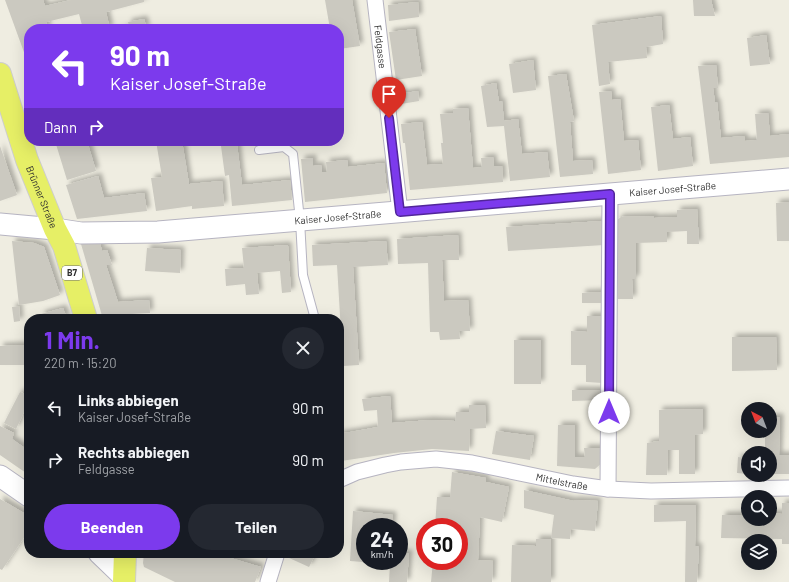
<!DOCTYPE html>
<html lang="de">
<head>
<meta charset="utf-8">
<style>
	:root { --surface:#171b24; --page:#242831; --text:#f1f3f6; --muted:#9ea1a6; --accent:#7c3aed }
	body { margin:0; font-family:Barlow,sans-serif; background:var(--page); color:var(--text); height:100vh; display:flex; flex-direction:column; font-size:15px; white-space:nowrap }
	* { box-sizing:border-box; margin:0 }
	p { font-size:13px; color:var(--muted) }
	.icon { flex:none; width:22px; height:22px; fill:none; stroke:currentColor; stroke-width:2; stroke-linecap:round; stroke-linejoin:round }
	.map { position:relative; flex:1; overflow:hidden }
	.sheet { position:absolute; left:24px; top:314px; width:320px; height:244px; display:flex; flex-direction:column; background:var(--surface); border-radius:16px; box-shadow:0 4px 16px #0002 }
	.sheet>* { flex:none }
	.hud { position:absolute; left:24px; top:24px; width:320px; height:122px; border-radius:16px; box-shadow:0 4px 16px #0002; background:#7c3aed; color:#fff; overflow:hidden }
	.needle { width:26px; rotate:318deg }
	.buttons { position:absolute; left:741px; top:402px; display:grid; gap:8px }
	.buttons a { display:grid; place-items:center; width:36px; height:36px; border-radius:50%; background:var(--surface); box-shadow:0 4px 16px #0002; font-size:20px }
	.speed { position:absolute; left:356px; top:518px; display:flex; gap:8px; font-size:20px; font-weight:700; text-align:center }
	.speed>* { display:grid; place-content:center; width:52px; height:52px; border-radius:50%; background:var(--surface); box-shadow:0 4px 16px #0002; line-height:1 }
	.speed small { font-size:10px; font-weight:400 }
	.speed .limit { border:6px solid #d22; background:#fff; color:#111 }
	.pin { position:absolute; display:grid; place-items:center; width:34px; height:34px; color:#fff; margin:-41px -17px; border-radius:50% 50% 50% 0; rotate:-45deg; box-shadow:0 0 4px #0007 }
	.pin .icon { rotate:45deg }
	.me { position:absolute; width:44px; margin:-22px; rotate:0deg; stroke-linejoin:round; filter:drop-shadow(0 0 3px #0008) }
	.turn { display:flex; align-items:center; gap:14px; height:84px; padding:0 20px; font-size:18px }
	.turn .icon { width:52px; height:52px; stroke-width:2.5 }
	.turn b { display:block; font-size:28px; line-height:34px }
	.then { display:flex; align-items:center; height:38px; padding:0 20px; background:#0003; gap:8px; font-size:15px }
	.round { display:grid; place-items:center; flex:none; width:42px; height:42px; border-radius:21px; background:var(--page) }
	.overview { display:flex; align-items:center; justify-content:space-between; height:68px; padding:0 20px }
	h1 { font-size:24px; font-weight:700; line-height:30px; color:var(--accent) }
	.button { display:flex; gap:8px; margin-top:auto; padding:8px 20px }
	.button a { flex:1; height:46px; border-radius:24px; background:var(--accent); color:#fff; font-size:16px; font-weight:700; line-height:46px; text-align:center }
	.button a+a { background:var(--page); color:var(--text) }
	ul { padding:0; list-style:none }
	li { display:flex; align-items:center; gap:12px; height:52px; padding:0 20px }
	li div { flex:1 }
	li b { display:block; font-size:15px }
	li em { font-style:normal }
	.map>svg:first-child { display:block }
</style>
</head>
<body>
<div class="map">
<svg width="789" height="582" viewBox="0 0 789 582">
	<defs>
		<filter id="shadow"><feDropShadow dx="3.5" dy="-3.5" stdDeviation="2" flood-color="#0004"/></filter>
	</defs>
	<rect width="100%" height="100%" fill="#efede1"/>
	<path fill="#cbc9c0" filter="url(#shadow)" d="M5,0H43L45,6L71,0H144V2L106,12L110,29H83L79,14L46,22L48,29H29V66Z
		M325,0H352L360,46L339,49V29H330Z
		M693,0H711L715,16H694Z
		M418,2L419,17L389,21L388,5Z
		M661,16L663,44L646,47L647,58L608,62L610,84L599,86L592,25Z
		M144,19L147,29H120L129,26L128,22Z
		M415,29L422,76L396,80L389,32Z
		M766,35L770,64L750,66L747,38Z
		M533,60L536,90L513,93L509,64Z
		M716,65L718,88H713L715,102H717L721,138L744,136L745,141L757,140L755,114L768,113L770,136L789,134V157L710,164L698,66Z
		M566,74L574,121L570,122L573,161L592,160L593,174L560,177L554,124L548,76Z
		M496,83L499,102L502,101L504,121L518,119L522,154L547,152L550,177L510,181L504,126L487,127L481,86Z
		M418,91L419,101L401,104L399,94Z
		M611,91L612,100L620,99L624,141L638,140L641,170L608,174L599,92Z
		M669,105L673,139L690,137L693,166L658,171L651,107Z
		M468,108L473,168L482,167L481,158L493,157L494,166H502L503,182L410,190L405,143H403L401,124L422,122L427,165L443,164L441,143H443L440,114L453,113V109Z
		M55,141H87L96,171L67,180Z
		M156,141H182L189,184L222,181L224,206L192,209V206L156,211L151,178L162,177Z
		M237,144L242,185L290,180L292,200L232,206L229,175L225,176L221,146Z
		M0,146L17,195L0,201Z
		M313,158V166L321,165L322,172H327L326,162L347,160L348,167L384,163L387,193L305,202L301,159Z
		M98,176L104,198L144,193L147,211L77,219L66,185Z
		M789,202V241H777L776,203Z
		M697,209L699,244H687V231L667,232V242L636,243V279H632L633,299H618L617,220L621,217L654,216V218L677,217V210Z
		M603,221L604,245L508,251L506,227Z
		M458,235L459,260H442L444,301L468,300L470,331H459L460,339L440,340L439,332H430L428,263L398,264L397,239Z
		M12,241L34,243L44,247L60,295L43,301L19,305Z
		M386,241L388,265L353,267L359,365L343,366L337,265L313,266L312,245Z
		M100,243L102,251L107,250L112,265H106L118,302L149,300L150,313L130,314L131,319H103L81,244Z
		M288,245L291,292L282,293L280,271L257,273L259,294L246,295L245,284L226,286L225,269L244,268L242,248Z
		M147,248L181,250L180,273L145,271Z
		M603,292V303H582V293Z
		M19,306L20,321L14,322L12,307Z
		M63,308L67,319H43L41,314Z
		M587,316H604L602,383L586,382V365H571V331L587,332Z
		M732,337H776L777,370L732,371Z
		M514,340H541V384H514Z
		M29,345V365H0V346Z
		M572,390H602V400L572,401Z
		M20,392L29,395V414L24,412L16,429L4,423Z
		M390,396L392,423L430,420L455,421L456,412H469V405H485L486,428L470,429L469,451L432,449L394,453L341,461L339,453V434L378,427L377,410L364,411L362,399Z
		M703,409V434L695,435V474H679V450H668L667,475H646L647,443L659,441V410Z
		M770,417H780L779,455H789V474H770V453H765V431H770Z
		M558,425H575V457H585L584,448H602L604,461L595,469L557,466Z
		M0,426L14,433L12,439L29,451V475L0,455Z
		M496,431L534,436L530,460L492,454Z
		M738,457L748,458V474L737,473Z
		M452,472L486,478V482L509,487L502,522L480,517L478,560L493,561L492,582H431L433,561H459V527H435L437,497H450Z
		M524,490L574,501V500L598,501L595,531L571,529L570,539L551,538L554,515L524,508Z
		M0,499L29,516V530L2,570L0,569Z
		M782,503H789V544H782V539L721,538L722,515H748V519H770V513L782,514Z
		M654,505H696L695,546L699,547L697,582H685L686,521L654,522Z
		M353,511L393,515L392,527H365V561H399V553H409L407,582H389L390,564L350,561Z
		M536,539H551V582H511L512,545L536,546Z
		M144,553H164L172,557L173,553H214L261,567L255,582H175L144,567L143,563Z
		M289,553H316L309,567L287,557Z"/>
	<g fill="none" stroke-linecap="round" stroke-linejoin="round">
		<g stroke="#b6b4c1" stroke-width="10">
			<path id="lane" d="M259,150L284,147L293,154L300,220L303,275L315,319"/>
		</g>
		<g stroke="#b6b4c1" stroke-width="17">
			<g id="street">
				<path id="s1" d="M375,0L400,212"/>
				<path id="s2" d="M339,480L357,472L385,465L401,462L436,459L472,463L573,484L608,489L651,491L789,488"/>
				<path d="M608,489L610,194"/>
				<path d="M268,582L277,553"/>
			</g>
		</g>
		<g stroke="#b6b4c1" stroke-width="23">
			<g id="secondary">
				<path id="s3" d="M0,224L55,229L81,233L158,232L789,179"/>
				<path d="M0,476L29,496"/>
				<path d="M99,553L124,577"/>
			</g>
		</g>
		<g stroke="#cdcdcd" stroke-width="24">
			<g id="primary">
				<path id="s4" d="M0,74L27,160L55,229L64,246L86,319"/>
				<path d="M124,582L125,553"/>
			</g>
		</g>
		<use href="#lane" stroke="#fff" stroke-width="8"/>
		<use href="#street" stroke="#fff" stroke-width="15"/>
		<use href="#secondary" stroke="#fff" stroke-width="21"/>
		<use href="#primary" stroke="#e6ef66" stroke-width="22"/>
	</g>
	<g fill="none" stroke-linecap="round" stroke-linejoin="round">
		<g stroke="#51269a" stroke-width="10">
			<path id="route" d="M389,118L400,212L610,194L609,412"/>
		</g>
		<use href="#route" stroke="#7c3aed" stroke-width="7"/>
	</g>
	<g text-anchor="middle" stroke-width="3" stroke-linejoin="round" paint-order="stroke">
		<rect fill="#fff" stroke="#6d6d6d" stroke-width="1" x="62" y="266" width="20" height="14" rx="3"/>
		<g font-size="9" font-weight="bold" fill="#2e2e2e">
			<text x="72" y="276">B7</text>
		</g>
		<g font-size="10" fill="#2e2e2e" stroke="#fff">
			<text dy="4" stroke="none"><textPath href="#s1" startOffset="47">Feldgasse</textPath></text>
			<text dy="4" stroke="none"><textPath href="#s3" startOffset="675">Kaiser Josef-Straße</textPath></text>
			<text dy="4" stroke="none"><textPath href="#s4" startOffset="130">Brünner Straße</textPath></text>
			<text dy="4" stroke="none"><textPath href="#s3" startOffset="339">Kaiser Josef-Straße</textPath></text>
			<text dy="4" stroke="none"><textPath href="#s2" startOffset="228">Mittelstraße</textPath></text>
		</g>
	</g>
</svg>
<div class="buttons">
<a><svg class="needle" viewBox="-14 -14 28 28"><path d="M0-13l5 13h-10z" fill="#e53935"/><path d="M0 13l5-13h-10z" fill="#9ea1a6"/></svg></a>
<a><svg class="icon" aria-label="sound" viewBox="0 0 24 24"><path d="M4 9h4l5-4v14l-5-4H4zM17 9q2 3 0 6"/></svg></a>
<a><svg class="icon" aria-label="search" viewBox="0 0 24 24"><circle cx="10" cy="10" r="6"/><path d="M15 15l6 6"/></svg></a>
<a><svg class="icon" aria-label="layers" viewBox="0 0 24 24"><path d="M12 4l9 5-9 5-9-5zM3 14l9 5 9-5"/></svg></a>
</div>
<div class="speed"><div>24<small>km/h</small></div><div class="limit">30</div></div>
<div class="pin" style="left:389px;top:118px;background:#d93025"><svg class="icon" aria-label="arrive" viewBox="0 0 24 24"><path d="M6 21V4h12l-3 4 3 4H6"/></svg></div>
<svg class="me" style="left:609px;top:412px" viewBox="-20 -20 40 40"><circle r="19" fill="#fff"/><path d="M0-13L10 11 0 6-10 11z" fill="#7c3aed"/></svg>
<div class="hud">
<div class="turn"><svg class="icon" aria-label="left" viewBox="0 0 24 24"><path d="M17 20v-9H6M10 6l-5 5 5 5"/></svg><div><b>90 m</b>Kaiser Josef-Straße</div></div>
<div class="then">Dann<svg class="icon" aria-label="right" viewBox="0 0 24 24"><path d="M7 20v-9h11M14 6l5 5-5 5"/></svg></div>
</div>
<section class="sheet">
<div class="overview"><div><h1>1 Min.</h1><p>220 m · 15:20</p></div><a class="round"><svg class="icon" aria-label="close" viewBox="0 0 24 24"><path d="M6 6l12 12M18 6L6 18"/></svg></a></div>
<ul>
<li><svg class="icon" aria-label="left" viewBox="0 0 24 24"><path d="M17 20v-9H6M10 6l-5 5 5 5"/></svg><div><b>Links abbiegen</b><p>Kaiser Josef-Straße</p></div><em>90 m</em></li>
<li><svg class="icon" aria-label="right" viewBox="0 0 24 24"><path d="M7 20v-9h11M14 6l5 5-5 5"/></svg><div><b>Rechts abbiegen</b><p>Feldgasse</p></div><em>90 m</em></li>
</ul>
<div class="button"><a>Beenden</a><a>Teilen</a></div>
</section>
</div>
</body>
</html>
